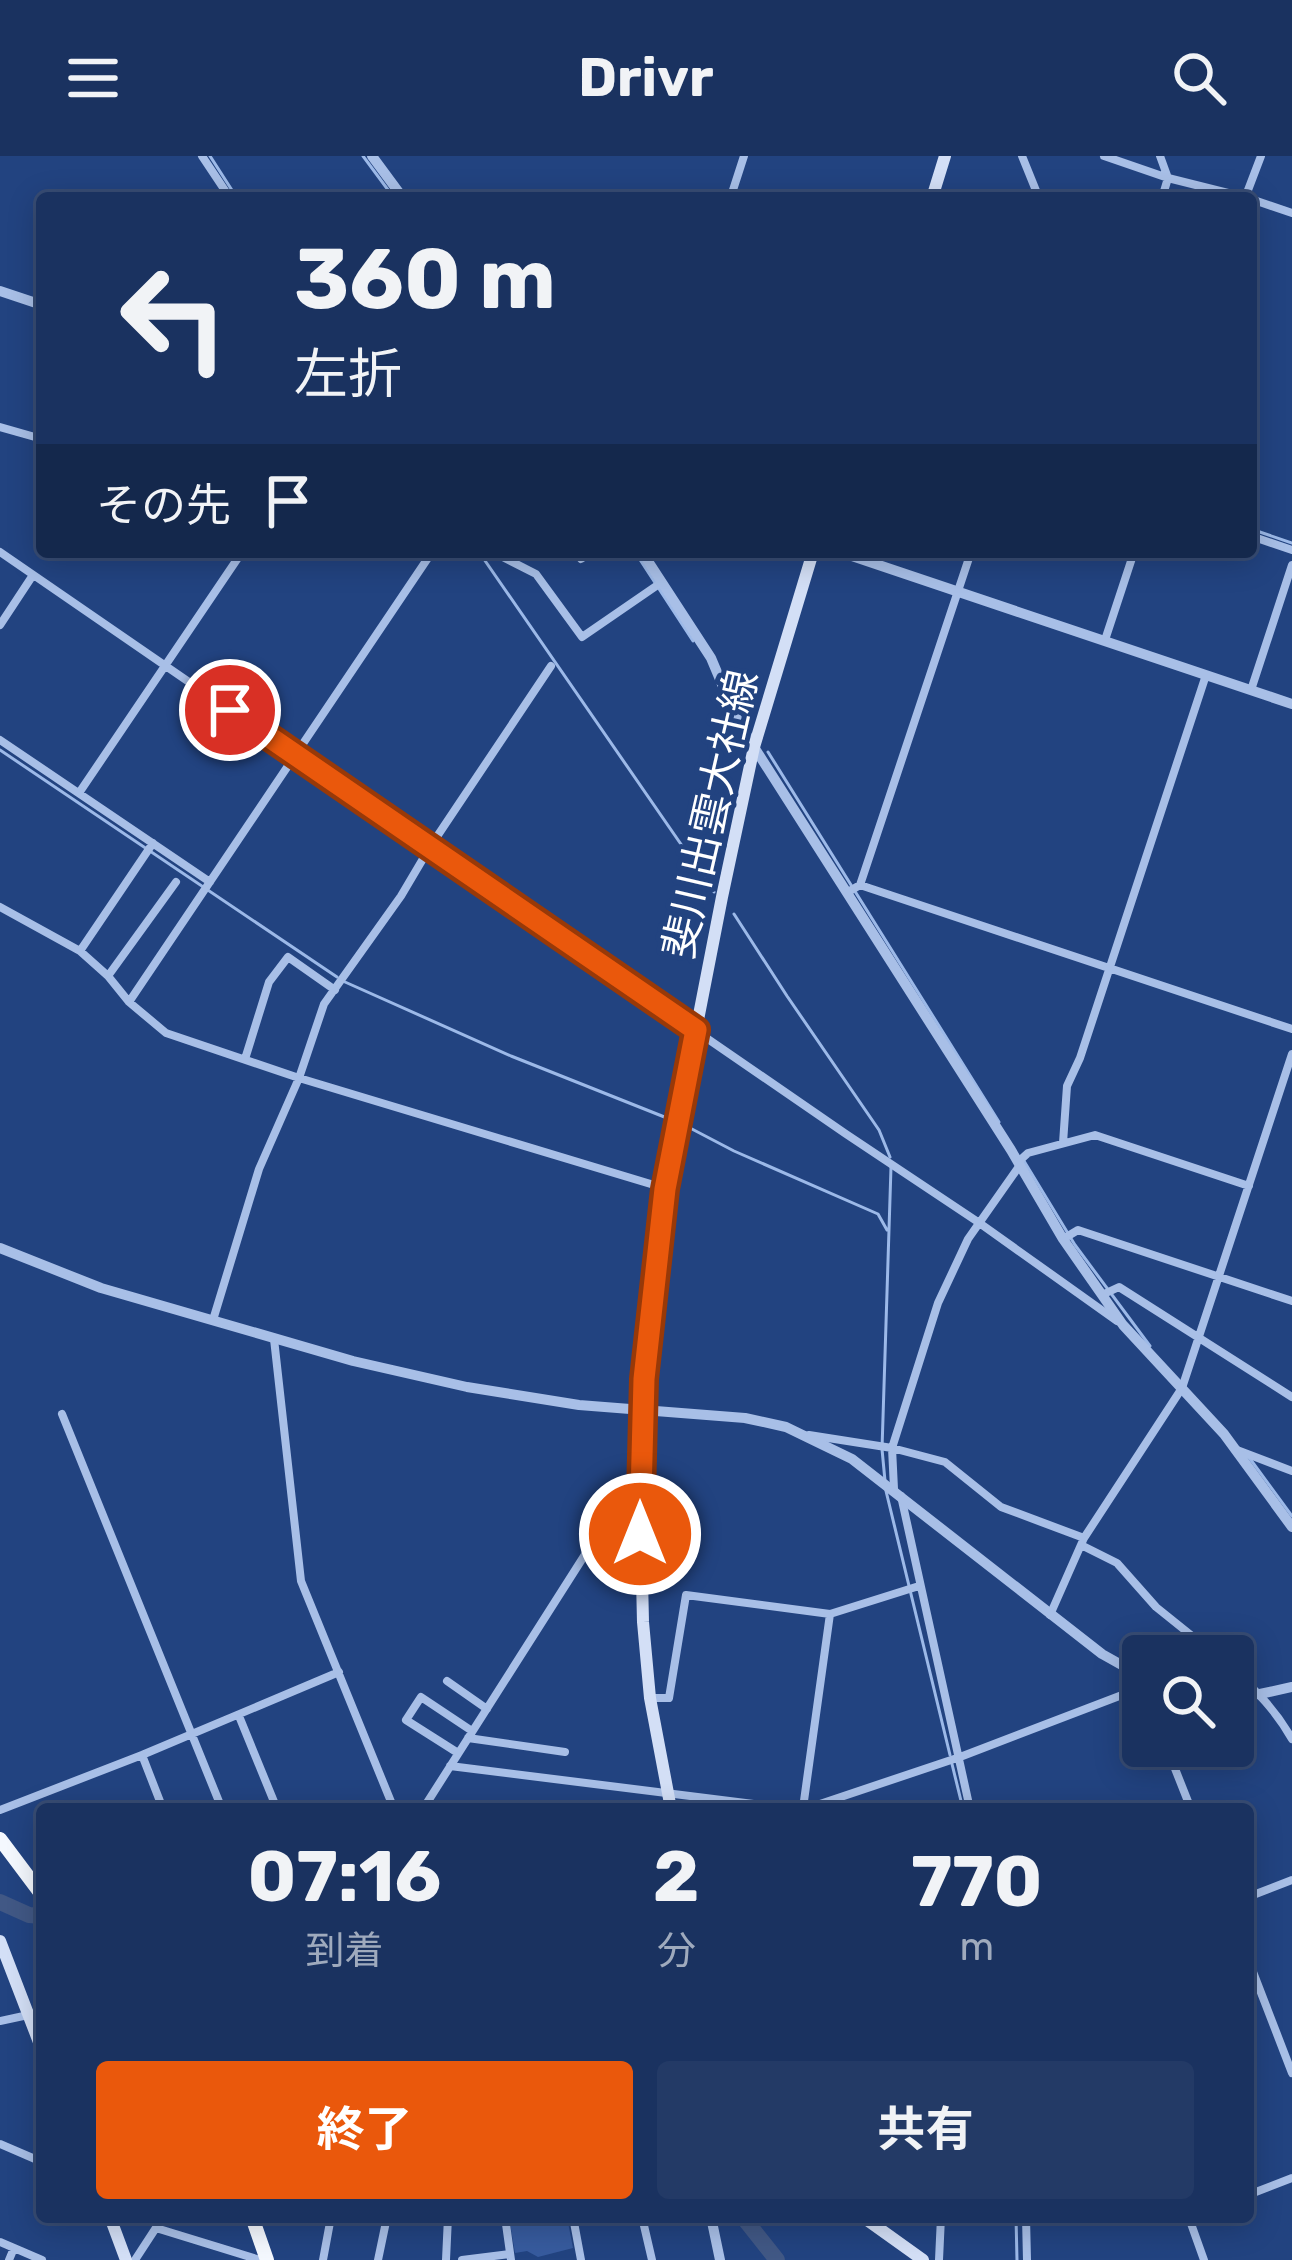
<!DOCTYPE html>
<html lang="ja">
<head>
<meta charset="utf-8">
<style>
	:root { --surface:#1a3260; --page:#233a66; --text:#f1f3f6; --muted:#9faabd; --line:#384d75; --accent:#ea580c }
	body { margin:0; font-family:Rubik,"Noto Sans JP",sans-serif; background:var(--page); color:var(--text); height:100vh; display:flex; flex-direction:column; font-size:45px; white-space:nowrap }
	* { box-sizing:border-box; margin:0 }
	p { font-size:39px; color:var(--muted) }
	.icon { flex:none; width:66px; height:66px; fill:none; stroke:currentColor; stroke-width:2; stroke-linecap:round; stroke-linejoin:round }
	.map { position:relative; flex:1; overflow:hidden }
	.side { position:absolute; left:36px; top:1647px; width:1218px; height:420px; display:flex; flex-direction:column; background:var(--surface); border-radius:12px; box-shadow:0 6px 30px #0003,0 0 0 3px var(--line) }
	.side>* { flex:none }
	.hud { position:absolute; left:36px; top:36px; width:1221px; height:366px; border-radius:12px; box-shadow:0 6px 30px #0003,0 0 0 3px var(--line); background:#1a3260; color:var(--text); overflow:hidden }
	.buttons { position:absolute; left:1122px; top:1479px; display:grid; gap:24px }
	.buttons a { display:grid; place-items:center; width:132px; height:132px; border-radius:12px; background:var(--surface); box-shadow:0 6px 30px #0003,0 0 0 3px var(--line); font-size:60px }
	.pin { position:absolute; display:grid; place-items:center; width:102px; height:102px; color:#fff; margin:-51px; border:6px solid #fff; border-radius:50%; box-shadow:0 3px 12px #0007 }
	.me { position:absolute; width:132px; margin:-66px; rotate:0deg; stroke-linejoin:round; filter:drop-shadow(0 0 9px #0008) }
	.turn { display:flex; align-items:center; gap:42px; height:252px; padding:0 60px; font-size:54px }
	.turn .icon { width:156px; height:156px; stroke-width:2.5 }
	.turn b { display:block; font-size:84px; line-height:102px }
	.then { display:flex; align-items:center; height:114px; padding:0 60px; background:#0003; gap:24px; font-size:45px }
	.eta { display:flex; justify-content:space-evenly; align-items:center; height:204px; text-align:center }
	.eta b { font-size:72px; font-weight:700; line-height:84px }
	.cta { display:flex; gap:24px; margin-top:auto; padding:24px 60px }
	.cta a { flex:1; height:138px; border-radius:12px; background:var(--accent); color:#fff; font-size:48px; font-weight:700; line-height:138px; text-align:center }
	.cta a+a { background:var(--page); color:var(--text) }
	header { display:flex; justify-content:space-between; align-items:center; height:156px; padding:0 60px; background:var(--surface); font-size:54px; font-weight:700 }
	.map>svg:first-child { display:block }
</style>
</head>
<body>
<header><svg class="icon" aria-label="menu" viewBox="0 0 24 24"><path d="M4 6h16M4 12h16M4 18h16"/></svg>Drivr<svg class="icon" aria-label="search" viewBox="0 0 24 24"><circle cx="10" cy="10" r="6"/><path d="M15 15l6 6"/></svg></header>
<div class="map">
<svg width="1292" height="2104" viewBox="0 0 1292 2104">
	<rect width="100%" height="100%" fill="#224380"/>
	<path fill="#375b9e" d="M509,2061H567L573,2092L538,2101L527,2095L515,2097Z"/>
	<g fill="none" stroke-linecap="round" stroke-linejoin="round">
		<path stroke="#9cb9e8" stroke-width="3" d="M210,0L237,42
			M363,0L394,42
			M1251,373L1292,387
			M479,396L714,736
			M635,396L693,485
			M0,594L337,821
			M768,596L999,966
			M734,758L787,840L879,974L890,1001
			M345,826L511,900L672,964
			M690,972L734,995L878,1058L887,1074
			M1024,1005L1075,1089L1150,1190
			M1248,1300L1292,1360
			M885,1325L882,1293L891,1011
			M886,1335L950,1599
			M952,1608L963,1653
			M1016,2061L1017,2104"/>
		<path stroke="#415885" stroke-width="16" d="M0,1746L29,1759L42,1760
			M743,2061L777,2104"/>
		<path stroke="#a8bfe7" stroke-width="8" d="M202,0L230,42
			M1022,0L1039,42
			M1104,0L1168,22L1248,42
			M1160,0L1168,22L1162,42
			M733,34L744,0
			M1245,42L1261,0
			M1251,43L1292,57
			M0,271L42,283
			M1251,380L1292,394
			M0,396L846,978L978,1066L1117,1165
			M493,396L536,418L582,481L662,426
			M576,396L581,403L592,396
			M0,469L33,419
			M1105,484L1134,396
			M1251,534L1292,409
			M0,584L210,726
			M79,637L242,396
			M860,729L1292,873
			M848,736L860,729L971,396
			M0,751L80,795L108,820L129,846L166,877L299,922L664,1032
			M80,795L153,687
			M108,820L176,726
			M129,846L432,396
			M245,903L269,826L288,801L335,834
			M1063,987L1067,930L1080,902L1206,519
			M1018,1006L1028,997L1095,979L1249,1030
			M1063,1083L1078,1074L1292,1145
			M1104,1138L1119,1131L1292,1241
			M213,1164L259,1013L299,922L324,848L401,740L430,691L551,510
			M274,1183L301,1425L394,1653
			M62,1258L222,1653
			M809,1279L892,1292L945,1306L1001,1351L1084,1382
			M1237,1294L1292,1315
			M894,1333L892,1292L938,1147L968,1083L1020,1009
			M901,1340L970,1653
			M1081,1389L1117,1407L1156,1451L1217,1500
			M1050,1459L1084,1382L1182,1232L1292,898
			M1233,1514C1257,1535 1276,1555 1292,1583
			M447,1525L487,1553
			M650,1542H669L686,1439L830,1458L919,1430
			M239,1560L277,1653
			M468,1582L565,1596
			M1166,1590L1191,1653
			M458,1597L406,1564L421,1541L472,1575
			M450,1610L794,1653
			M803,1652L830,1458
			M163,1653L142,1599L339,1516
			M423,1653L593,1386L609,1364L640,1334
			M805,1653L960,1601L1143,1531
			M0,1654L142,1599
			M1248,1741L1292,1724
			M1248,1803L1292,1917
			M0,1865L42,1856
			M0,1988L42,2006
			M1248,2039L1292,2022
			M505,2061L511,2104
			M573,2061L581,2104
			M642,2061L652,2104
			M1026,2061L1027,2104
			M1192,2061L1189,2062L1204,2104
			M156,2072L260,2104
			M0,2086L42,2104
			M9,2104L14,2092
			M135,2104L163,2061
			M323,2104L331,2061
			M378,2104L387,2061
			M446,2104L448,2061
			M462,2104L510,2098
			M939,2104L941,2061"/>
		<path stroke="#a8bfe7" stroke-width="10" d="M372,0L403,42
			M0,135L42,149
			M642,396L711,502L735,559L754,591L1011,994L1063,1083L1123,1169L1224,1278L1292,1371
			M840,396L1292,548
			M0,1092L101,1132L353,1205L467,1231L579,1249L745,1262L786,1271L852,1303L1102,1498L1143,1521
			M1233,1539L1260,1538L1292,1531
			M711,2061L720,2104"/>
		<path stroke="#d3dff6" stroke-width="12" d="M932,42L945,0
			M671,1653L650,1542L643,1466L640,1334L643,1223L665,1033L722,741L754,591L813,396
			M0,1785L42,1894
			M110,2061L126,2104
			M863,2061L923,2104"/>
		<path stroke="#f4f8fe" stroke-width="14" d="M0,1683L42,1739
			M252,2061L267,2104"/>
	</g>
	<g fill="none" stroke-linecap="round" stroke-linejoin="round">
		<g stroke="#983908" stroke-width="30">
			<path id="route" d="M230,554L696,874L665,1033L644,1223L640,1378"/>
		</g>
		<use href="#route" stroke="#ea580c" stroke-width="21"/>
	</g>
	<g text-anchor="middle" stroke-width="10" stroke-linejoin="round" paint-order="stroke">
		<g font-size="42" fill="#fff" stroke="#224380">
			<text transform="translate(710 658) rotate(-77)" y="15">斐川出雲大社線</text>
		</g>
	</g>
</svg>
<div class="buttons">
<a><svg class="icon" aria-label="search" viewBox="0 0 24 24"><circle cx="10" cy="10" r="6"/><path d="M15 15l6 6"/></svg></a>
</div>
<div class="pin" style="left:230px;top:554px;background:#d93025"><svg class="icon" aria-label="arrive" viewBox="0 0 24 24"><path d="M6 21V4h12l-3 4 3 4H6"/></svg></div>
<svg class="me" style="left:640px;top:1378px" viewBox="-20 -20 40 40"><circle r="17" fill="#ea580c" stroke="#fff" stroke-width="3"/><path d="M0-11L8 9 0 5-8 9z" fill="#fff"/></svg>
<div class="hud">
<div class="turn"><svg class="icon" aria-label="left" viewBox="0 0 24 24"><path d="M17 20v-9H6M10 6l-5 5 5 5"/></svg><div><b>360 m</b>左折</div></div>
<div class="then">その先<svg class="icon" aria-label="arrive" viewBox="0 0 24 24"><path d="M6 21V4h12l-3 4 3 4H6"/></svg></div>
</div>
<section class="side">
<div class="eta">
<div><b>07:16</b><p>到着</p></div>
<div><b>2</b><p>分</p></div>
<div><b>770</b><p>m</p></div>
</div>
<div class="cta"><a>終了</a><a>共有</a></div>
</section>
</div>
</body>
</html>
